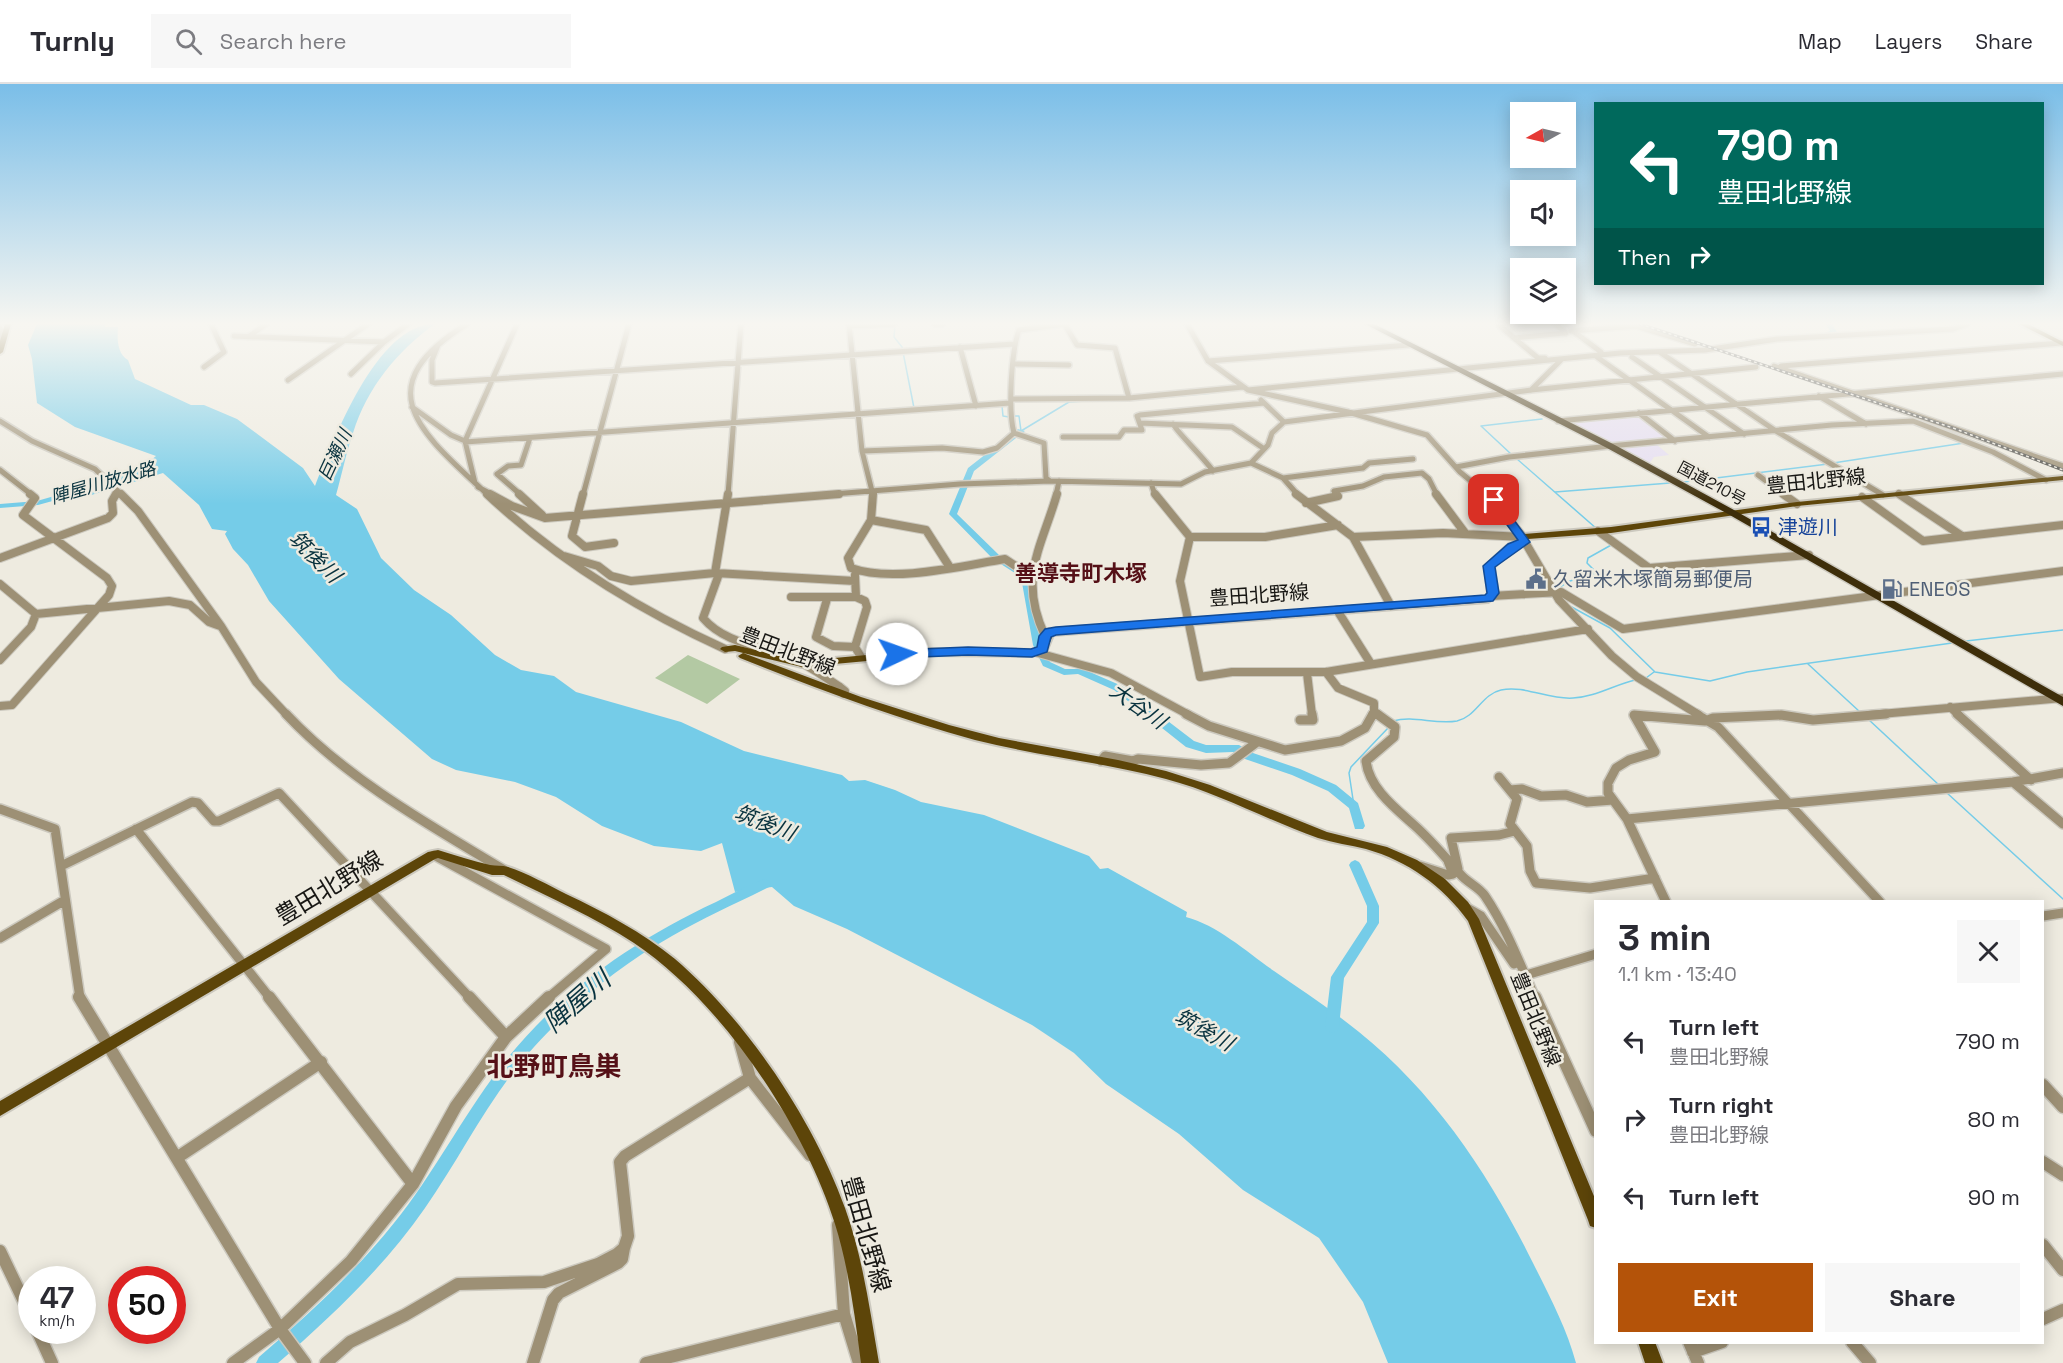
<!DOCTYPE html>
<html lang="en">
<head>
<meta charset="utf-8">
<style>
	:root { --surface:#fff; --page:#f7f7f7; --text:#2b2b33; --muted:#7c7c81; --line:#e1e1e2; --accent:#b45309 }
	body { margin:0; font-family:"Space Grotesk","Noto Sans JP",sans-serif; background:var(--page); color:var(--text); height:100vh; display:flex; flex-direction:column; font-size:22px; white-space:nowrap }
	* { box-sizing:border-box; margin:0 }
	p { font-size:20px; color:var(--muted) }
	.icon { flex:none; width:33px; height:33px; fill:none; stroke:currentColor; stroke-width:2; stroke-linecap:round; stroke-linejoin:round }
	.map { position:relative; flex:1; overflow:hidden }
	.panel { position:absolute; left:1594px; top:816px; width:450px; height:444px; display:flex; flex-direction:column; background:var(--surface); border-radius:0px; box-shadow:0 3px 15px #0003 }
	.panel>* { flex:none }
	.top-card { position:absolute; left:1594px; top:18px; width:450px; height:183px; border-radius:0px; box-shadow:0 3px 15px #0003; background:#00695c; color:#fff; overflow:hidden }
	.needle { width:39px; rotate:262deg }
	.controls { position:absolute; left:1510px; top:18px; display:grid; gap:12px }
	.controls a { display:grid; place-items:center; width:66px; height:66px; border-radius:0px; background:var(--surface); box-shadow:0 3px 15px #0003; font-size:30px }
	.speed { position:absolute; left:18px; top:1182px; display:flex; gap:12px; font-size:30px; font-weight:700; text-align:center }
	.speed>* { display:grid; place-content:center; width:78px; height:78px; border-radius:50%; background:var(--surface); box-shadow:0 3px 15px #0003; line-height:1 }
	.speed small { font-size:15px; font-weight:400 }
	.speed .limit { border:9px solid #d22; background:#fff; color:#111 }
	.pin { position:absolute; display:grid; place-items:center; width:51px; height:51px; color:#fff; margin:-26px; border-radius:12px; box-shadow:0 3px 9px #0006 }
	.me { position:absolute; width:66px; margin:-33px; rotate:87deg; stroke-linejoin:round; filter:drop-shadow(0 0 4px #0008) }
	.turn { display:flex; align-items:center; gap:21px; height:126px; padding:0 24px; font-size:27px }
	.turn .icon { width:78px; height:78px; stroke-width:2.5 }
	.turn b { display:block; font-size:42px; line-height:51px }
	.then { display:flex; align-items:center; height:57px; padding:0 24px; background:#0003; gap:12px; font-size:22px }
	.round { display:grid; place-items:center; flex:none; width:63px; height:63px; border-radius:0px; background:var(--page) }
	.summary { display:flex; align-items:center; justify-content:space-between; height:102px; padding:0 24px }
	h1 { font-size:36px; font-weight:700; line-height:45px }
	.button { display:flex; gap:12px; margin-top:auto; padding:12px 24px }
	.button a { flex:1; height:69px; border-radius:0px; background:var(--accent); color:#fff; font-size:24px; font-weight:700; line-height:69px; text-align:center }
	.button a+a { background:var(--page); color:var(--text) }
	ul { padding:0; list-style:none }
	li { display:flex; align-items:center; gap:18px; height:78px; padding:0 24px }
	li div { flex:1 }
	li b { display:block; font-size:22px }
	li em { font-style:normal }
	header { display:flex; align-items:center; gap:36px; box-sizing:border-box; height:84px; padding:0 30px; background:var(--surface); border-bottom:2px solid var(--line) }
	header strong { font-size:28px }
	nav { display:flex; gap:33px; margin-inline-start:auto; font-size:21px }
	.search { width:420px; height:54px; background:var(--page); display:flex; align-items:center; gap:15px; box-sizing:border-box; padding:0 21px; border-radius:0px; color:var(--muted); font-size:22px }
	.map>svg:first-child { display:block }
</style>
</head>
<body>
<header>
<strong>Turnly</strong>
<div class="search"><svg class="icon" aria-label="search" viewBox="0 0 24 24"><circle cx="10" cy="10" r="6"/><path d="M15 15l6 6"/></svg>Search here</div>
<nav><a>Map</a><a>Layers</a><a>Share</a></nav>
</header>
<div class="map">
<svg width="2063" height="1279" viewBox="0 0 2063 1279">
	<rect width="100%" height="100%" fill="#eeebe0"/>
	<path fill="#e5ddf2" d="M1638,330L1672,356L1611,361L1572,342L1573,338Z
		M1656,360L1669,371L1654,373L1648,381L1617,365Z"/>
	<path fill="#b3c9a3" d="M688,571L740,595L707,620L655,594Z"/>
	<path fill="#75cce8" d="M37,240H106L105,243H118C117,254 117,270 128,276L135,295L191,321H204L237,335L303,384L315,402C334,356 376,240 435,240C397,267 367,304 353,349C346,369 342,390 336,411L357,425L381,474L414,506L451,531L495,571L521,586L554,592L576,608L681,638L744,667L842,691L849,697L865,696L895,706L921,718L984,731L1089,772L1100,785L1108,784L1187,828L1186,833C1217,841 1247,868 1274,887C1303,907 1332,926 1359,948C1436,1010 1490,1092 1533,1179C1549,1211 1567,1245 1576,1279H1388L1363,1218L1319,1154L1243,1106L1179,1050L1106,1000L1074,969L1032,941L847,845L794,822L772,803L735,808L722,759L701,767L654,762L602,742L556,713L515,698L456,686L432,675L339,595L269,517L248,481L233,465L225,450L227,447L212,445L199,421L163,389L75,416L67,407L153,379L150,377L156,372L75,343L37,319L32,275L28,261Z"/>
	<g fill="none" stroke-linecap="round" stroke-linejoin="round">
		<path stroke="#75cce8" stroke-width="1.5" d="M895,241L894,253L902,263L914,324
			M1167,313L1213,309
			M1002,322L1003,332L1009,333
			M1014,332H1019L1021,347L1069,318L1085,317
			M1511,370L1481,342L1542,335
			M1517,375L1597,445
			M1833,379L1964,359
			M1684,398L1828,380
			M1555,408L1670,399
			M1558,504L1570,497L1594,490V486L1587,479L1588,474L1613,460
			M1568,521L1610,544L1655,588L1710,597L1747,588L1952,559
			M1966,557L2063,546
			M1808,580L1860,628
			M1646,594L1654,588
			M1868,635L1939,701
			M1393,637C1414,631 1435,641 1457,637C1476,633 1482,610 1501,606C1525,601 1549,616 1573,614C1595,613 1614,601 1635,596
			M1947,709L2063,815
			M1354,722L1349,689L1351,683L1388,644"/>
		<path fill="#75cce8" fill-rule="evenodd" d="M1826,240H1832L1837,248L1818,253V251L1830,247Z
			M1018,345L1025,347L974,387L957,430L999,471L1029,492L1043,561L1050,578L1065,585H1083L1122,602L1194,657L1206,661H1239L1253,669L1300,685L1336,701L1358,719L1365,742L1363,745H1355L1349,724L1328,707L1292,691L1245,675L1233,668L1206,669L1186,663L1114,606L1078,590L1064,591L1043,582L1033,561L1021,493L993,475L949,430L968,384Z
			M82,404L86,406L85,408L38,421L0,424V420L37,417Z
			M1355,776L1359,778L1361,781L1379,822V839L1344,894L1339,943L1337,947L1332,949L1327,947L1325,943L1331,893L1367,838V822L1349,781L1351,778Z
			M765,795L769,797L771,800L769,803C737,819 703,834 672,852C620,881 574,919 534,963C490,1011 462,1071 425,1124C384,1183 332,1232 278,1279H256L259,1273C307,1232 354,1189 394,1139C433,1091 461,1035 499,985C555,911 632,857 716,818C732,810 748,801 765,795Z"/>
		<g stroke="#ccc9bf" stroke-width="8">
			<path id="minor-far3" d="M467,240C362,305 424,351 488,411
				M849,240L862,367L873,411
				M935,240H942
				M1187,240L1208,277L1248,306L1348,328L1427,351L1460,388L1488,411
				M1498,240L1514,254
				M1065,241L1077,261L1115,264L1129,314
				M849,242L894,240
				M1636,242L1695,260
				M0,244L3,258
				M1019,246L1065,240
				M1571,247L1636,242L1633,240
				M1573,247L1601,268L1597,273L1709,353
				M234,252L384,258
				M248,253L266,240
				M438,261L432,276V298L435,299L1014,260
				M960,263L976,322
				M1661,269L1776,347L1883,411
				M1632,273L1744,350
				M1545,274H1538L1514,254L1566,249L1555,240
				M1208,277L1409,261
				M1013,280L1069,281
				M1774,282L2063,382
				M1781,282L2061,259
				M204,283L224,268L211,240
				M351,290L384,258L408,240
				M288,296L368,240
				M1248,306L1620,269L1705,266L1777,255L1953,245L1967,240
				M1531,306L1561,276
				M1819,312L1866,340
				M1013,315L1129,314L1243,303
				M1261,316L1284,338
				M412,323L451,351L465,357L475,399
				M1639,329L1675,357
				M0,337L32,357L95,385L122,411
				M1558,337L2063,290
				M1140,339L1232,343L1263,364
				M1173,340C1175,346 1206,376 1213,387
				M1014,349C1008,327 1011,268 1019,246
				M1014,349L1044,359L1046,394L1050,397
				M1063,353H1119L1124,346H1142L1137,332L1140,331L1264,319
				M465,357L517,240
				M465,358L1010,319
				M862,367L942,364L983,368L997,364L1014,349
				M1251,379L1283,394L1298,411
				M1456,383L1509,373L1610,362L1832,341L1913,337L1993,368L2046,396
				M0,386L32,411
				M1758,391L1785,411
				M1283,394L1363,384L1369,379L1413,375
				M1151,399L1155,411
				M478,403L493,411
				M1899,410L1901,411
				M115,411L117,408
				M521,411L497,390L508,382L521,381L530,354
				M583,411L629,240
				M728,411L741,240
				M820,411L960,400L1050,397L1181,400L1205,388L1251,379L1268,361L1272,349L1284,338L1531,306L1756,283
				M1056,411L1059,397
				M1338,411L1334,407L1363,402L1384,393L1422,389L1429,395L1437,411"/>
		</g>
		<g stroke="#ccc9bf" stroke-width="10">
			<path id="minor-far2" d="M121,410L138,427L221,542L256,598L287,631
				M487,410C557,476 637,525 725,565
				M490,410L512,422L545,434L839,410
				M519,410L542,431
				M583,410L572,452L585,463L614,459
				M873,410L871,436L848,474L851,484C893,499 961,482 1005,475L1032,493
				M1155,410L1190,453H1265L1338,441
				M1296,410L1353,453L1391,522
				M1436,410L1465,449
				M1487,410L1523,453
				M1783,410L1797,420
				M1899,410L1962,452
				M1862,413L1923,457L2063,441
				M1306,419L1338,412L1336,410
				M871,436L926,446L949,482
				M1598,447L1649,484L1809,471
				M1190,453L1180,497L1200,593L1232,588H1326L1588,545
				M1353,453L1443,449L1523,453
				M1525,458L1559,516L1612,572L1637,593L1699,631
				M564,472L598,482L611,492L631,497L715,489L855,497
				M0,474L108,434L113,429L112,417L116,410
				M715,489L728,410
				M719,490L703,534C725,560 762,562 791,574C809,581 824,593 840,603L845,607L844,610
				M855,491L856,513L865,517L867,523L855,563L861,573
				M0,500L36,530
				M1491,512L1561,508L1623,545L2063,487
				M791,513H856
				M827,515L816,553L833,562L855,563
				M1337,526L1371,580
				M36,530L169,517L190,521L209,538L220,542
				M1045,552C1018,493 1041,465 1057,410
				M1038,569L1111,589L1189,631
				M0,576L31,543L36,530
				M1326,588L1338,604L1374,619V627L1379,631
				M1307,589L1312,631
				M0,622L12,621L109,511L112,502L107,494L23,431L35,414L30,410
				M1950,623L1959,631
				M1372,631L1374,627
				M1869,631L2063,614"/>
		</g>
		<g stroke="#ccc9bf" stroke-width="12">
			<path id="minor-far1" d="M286,630C347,695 429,741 506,787
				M1186,630L1209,642L1285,666L1341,657L1365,644L1373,630
				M1377,630L1395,643L1394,653L1366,677C1369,704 1395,724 1414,741C1432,757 1445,773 1461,791C1468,799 1479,803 1485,812C1506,843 1520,880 1535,914
				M1696,630L1718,643L1880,818
				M1957,630L2031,696
				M1300,636H1313L1312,630
				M1101,677L1105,672L1133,677L1138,675L1201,681L1229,679L1256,659
				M1499,693L1517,715L1510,740L1527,762L1530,787L1536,799L1590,804L1655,794
				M2013,698L2063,740
				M1510,706L1522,705L1541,712L1566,711L1587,718L1613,716
				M0,725L55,745L80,914
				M1627,735L2013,698L2063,689
				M136,745L270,914
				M434,771L606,865L548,914
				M61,782L192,718L198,719L214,737H219L279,709L470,914
				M1420,782L1448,791L1453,790L1448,777
				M1458,785L1451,754L1499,751L1515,747
				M1666,818L1627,735L1608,709V699L1616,684L1629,676L1655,668L1634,631L1705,637L1713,634L1781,631L1813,636L1886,630
				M1467,824L1481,832L1514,880
				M2043,832L2063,829
				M0,854L65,816
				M1523,892L1596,870"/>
		</g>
		<g stroke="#ccc9bf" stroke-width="15">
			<path id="minor" d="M79,913L280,1245L305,1279
				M269,913L413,1100
				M469,913L506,953
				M1535,913L1596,1047
				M750,994L810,1071
				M2043,1001L2063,1023
				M178,1073L321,978
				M2043,1078L2063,1091
				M838,1141L844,1230L859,1279
				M2043,1161L2063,1186
				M0,1167L32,1234
				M2043,1235L2063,1226
				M37,1246L52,1279
				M1689,1258L1698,1279
				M1852,1258L1870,1279
				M1693,1268L1722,1258
				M233,1279L280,1245L351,1177L413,1100L456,1022L506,953L549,913
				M326,1279L350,1258L405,1231L458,1200L544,1198L598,1180L617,1170L624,1164L628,1152L620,1078L625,1072L750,994L740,958
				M533,1279L553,1216L559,1209L618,1179L622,1175L624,1164
				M646,1279L844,1230"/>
		</g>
		<g stroke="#ccc9bf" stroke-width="4">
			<path id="major" d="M5,240H11L3,268L0,270V257Z
				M2019,240H2028L2063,258V262Z
				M2063,392V396L1797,422L1611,449L1528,455V460L1515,464L1494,483L1498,511L1488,518L1053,551L1046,568L1032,572L932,571L802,583L735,567L725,568L720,565L722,563L735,561L802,577L932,565L1032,566L1039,564L1044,548L1049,545L1485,513L1488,510L1485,482L1509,460L1520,457L1519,453L1523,450L1611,443L1797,418Z
				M743,569L861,613L949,641L999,654L1118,676L1166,687L1210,701L1327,748L1387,763L1417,776L1445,795L1468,818L1479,835L1596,1117V1144L1590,1142L1588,1136L1468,837C1443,802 1408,777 1366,765C1350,761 1334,759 1318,754C1267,736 1219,709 1166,695C1103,678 1038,672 975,656C895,634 817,605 740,574L738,572Z
				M438,766C455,771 473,777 490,781C496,782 502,781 508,783C527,789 548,801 566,810C604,828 642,848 675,875C747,937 813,1035 845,1124C863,1174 870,1227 879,1279H861C855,1233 849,1185 835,1140C804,1041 721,917 634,859C593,832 548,813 504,791H492L438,774L435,775L0,1032V1017L428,768Z
				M1638,1258H1655L1663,1279H1645Z"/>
		</g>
		<g stroke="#ccc9bf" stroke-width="3">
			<path id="highway" d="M1365,240H1374L1613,360L1734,426L2063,613V622L1728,430L1607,364Z"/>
		</g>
		<use href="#minor-far3" stroke="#9d9075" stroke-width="5"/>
		<use href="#minor-far2" stroke="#9d9075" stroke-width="8"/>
		<use href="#minor-far1" stroke="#9d9075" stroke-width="9"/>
		<use href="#minor" stroke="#9d9075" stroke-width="12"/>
		<use href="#major" fill="#5d4509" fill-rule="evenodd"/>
		<use href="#highway" fill="#3e2e0a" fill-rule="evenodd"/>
		<g stroke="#4f4e49" stroke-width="3">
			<path id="rail" d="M1640,240L1953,344L2063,386"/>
		</g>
		<use href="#rail" stroke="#eeebe0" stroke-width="1.5" stroke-dasharray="3" stroke-linecap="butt"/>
	</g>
	<linearGradient id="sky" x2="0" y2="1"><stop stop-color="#7abee8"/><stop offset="0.57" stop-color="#f7f6f1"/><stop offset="1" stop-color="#f7f6f1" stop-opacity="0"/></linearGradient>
	<rect width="2063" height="420" fill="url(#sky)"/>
	<path fill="#1a73e8" stroke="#114b97" stroke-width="1.5" d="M1494,413L1498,414L1530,458L1495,483L1499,509L1493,517L1056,551L1051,553L1047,568L1032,573L968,571L897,574L891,570L897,566L968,563L1031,565L1037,563L1039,552L1045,545L1056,543L1485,511L1487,509L1483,482L1508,460L1518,456L1489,416Z"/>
	<defs>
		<g id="bus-bare" transform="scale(1.62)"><path d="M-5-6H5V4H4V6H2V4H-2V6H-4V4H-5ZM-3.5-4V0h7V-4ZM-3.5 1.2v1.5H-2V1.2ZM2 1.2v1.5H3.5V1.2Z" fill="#1a4fb4" stroke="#eeebe0" stroke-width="2.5" paint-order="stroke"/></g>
		<g id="civic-bare" transform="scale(1.62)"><path d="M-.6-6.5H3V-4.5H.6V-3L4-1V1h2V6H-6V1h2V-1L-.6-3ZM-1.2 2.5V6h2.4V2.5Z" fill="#5c6f8a" stroke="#eeebe0" stroke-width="2.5" paint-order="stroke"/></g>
		<g id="fuel-bare" transform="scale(1.62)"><path d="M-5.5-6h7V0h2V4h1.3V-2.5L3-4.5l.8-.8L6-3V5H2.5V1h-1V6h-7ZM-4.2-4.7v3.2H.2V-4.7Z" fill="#5c6f8a" stroke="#eeebe0" stroke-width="2.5" paint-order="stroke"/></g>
	</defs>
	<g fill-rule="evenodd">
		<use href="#bus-bare" x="1761" y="443"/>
		<use href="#civic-bare" x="1536" y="495"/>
		<use href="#fuel-bare" x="1892" y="505"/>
	</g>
	<g text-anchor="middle" stroke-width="5" stroke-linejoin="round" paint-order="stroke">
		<g font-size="16" fill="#181714" stroke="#eeebe0">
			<text transform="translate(1712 399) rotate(28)" y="6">国道210号</text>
		</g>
		<g font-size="18" font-style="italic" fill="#08323e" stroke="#eeebe0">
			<text transform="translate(335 371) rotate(-65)" y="6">巨瀬川</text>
			<text transform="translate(103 399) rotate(-16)" y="6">陣屋川放水路</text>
		</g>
		<g font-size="20" fill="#181714" stroke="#eeebe0">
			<text transform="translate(1816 397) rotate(-6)" y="7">豊田北野線</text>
			<text transform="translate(1259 511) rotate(-4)" y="7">豊田北野線</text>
			<text transform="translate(788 567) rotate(21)" y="7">豊田北野線</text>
			<text transform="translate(1536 935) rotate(68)" y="7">豊田北野線</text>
		</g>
		<g font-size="20" fill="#164399" stroke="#eeebe0" text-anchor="start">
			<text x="1778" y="450">津遊川</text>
		</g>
		<g font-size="20" fill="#4e5e75" stroke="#eeebe0" text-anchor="start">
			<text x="1553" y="502">久留米木塚簡易郵便局</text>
			<text x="1909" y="512">ENEOS</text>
		</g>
		<g font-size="21" font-style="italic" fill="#08323e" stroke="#eeebe0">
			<text transform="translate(315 473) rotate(45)" y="7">筑後川</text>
			<text transform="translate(1138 622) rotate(35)" y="7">大谷川</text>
			<text transform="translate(765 739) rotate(21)" y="7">筑後川</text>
			<text transform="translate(1204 946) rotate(29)" y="7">筑後川</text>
		</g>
		<g font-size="22" font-weight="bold" fill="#551017" stroke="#eeebe0">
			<text x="1081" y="497">善導寺町木塚</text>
		</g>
		<g font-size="24" fill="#181714" stroke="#eeebe0">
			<text transform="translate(329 804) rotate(-31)" y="8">豊田北野線</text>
			<text transform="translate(866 1150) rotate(74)" y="8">豊田北野線</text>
		</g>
		<g font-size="26" font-style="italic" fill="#08323e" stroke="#eeebe0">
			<text transform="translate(577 917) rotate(-41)" y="9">陣屋川</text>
		</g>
		<g font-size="27" font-weight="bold" fill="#551017" stroke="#eeebe0">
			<text x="554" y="992">北野町鳥巣</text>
		</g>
	</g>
</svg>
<div class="controls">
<a><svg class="needle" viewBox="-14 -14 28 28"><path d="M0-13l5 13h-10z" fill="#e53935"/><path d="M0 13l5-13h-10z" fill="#7c7c81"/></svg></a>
<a><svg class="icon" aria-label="sound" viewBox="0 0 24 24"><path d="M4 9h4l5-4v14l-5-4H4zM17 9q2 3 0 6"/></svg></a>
<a><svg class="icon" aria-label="layers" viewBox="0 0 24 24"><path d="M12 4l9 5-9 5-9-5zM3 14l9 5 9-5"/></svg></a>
</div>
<div class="speed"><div>47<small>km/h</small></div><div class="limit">50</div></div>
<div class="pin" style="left:1494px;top:416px;background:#d93025"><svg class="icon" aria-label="arrive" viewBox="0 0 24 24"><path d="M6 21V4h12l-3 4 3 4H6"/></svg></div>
<svg class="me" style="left:897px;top:570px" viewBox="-20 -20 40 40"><circle r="19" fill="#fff"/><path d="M0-13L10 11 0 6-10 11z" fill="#1a73e8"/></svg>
<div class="top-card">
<div class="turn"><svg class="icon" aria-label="left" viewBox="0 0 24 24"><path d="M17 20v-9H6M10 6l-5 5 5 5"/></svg><div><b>790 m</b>豊田北野線</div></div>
<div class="then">Then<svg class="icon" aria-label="right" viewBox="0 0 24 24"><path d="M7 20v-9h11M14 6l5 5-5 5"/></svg></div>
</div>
<section class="panel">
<div class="summary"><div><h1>3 min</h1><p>1.1 km · 13:40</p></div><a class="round"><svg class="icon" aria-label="close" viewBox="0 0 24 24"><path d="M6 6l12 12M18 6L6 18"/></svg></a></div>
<ul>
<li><svg class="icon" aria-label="left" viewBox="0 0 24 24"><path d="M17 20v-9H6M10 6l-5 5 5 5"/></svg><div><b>Turn left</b><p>豊田北野線</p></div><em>790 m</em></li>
<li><svg class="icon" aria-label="right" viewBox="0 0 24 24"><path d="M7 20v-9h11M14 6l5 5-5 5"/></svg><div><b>Turn right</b><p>豊田北野線</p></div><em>80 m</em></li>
<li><svg class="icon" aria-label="left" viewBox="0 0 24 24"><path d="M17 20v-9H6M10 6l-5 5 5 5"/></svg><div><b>Turn left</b></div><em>90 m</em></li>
</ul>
<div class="button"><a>Exit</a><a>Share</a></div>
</section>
</div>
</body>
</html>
